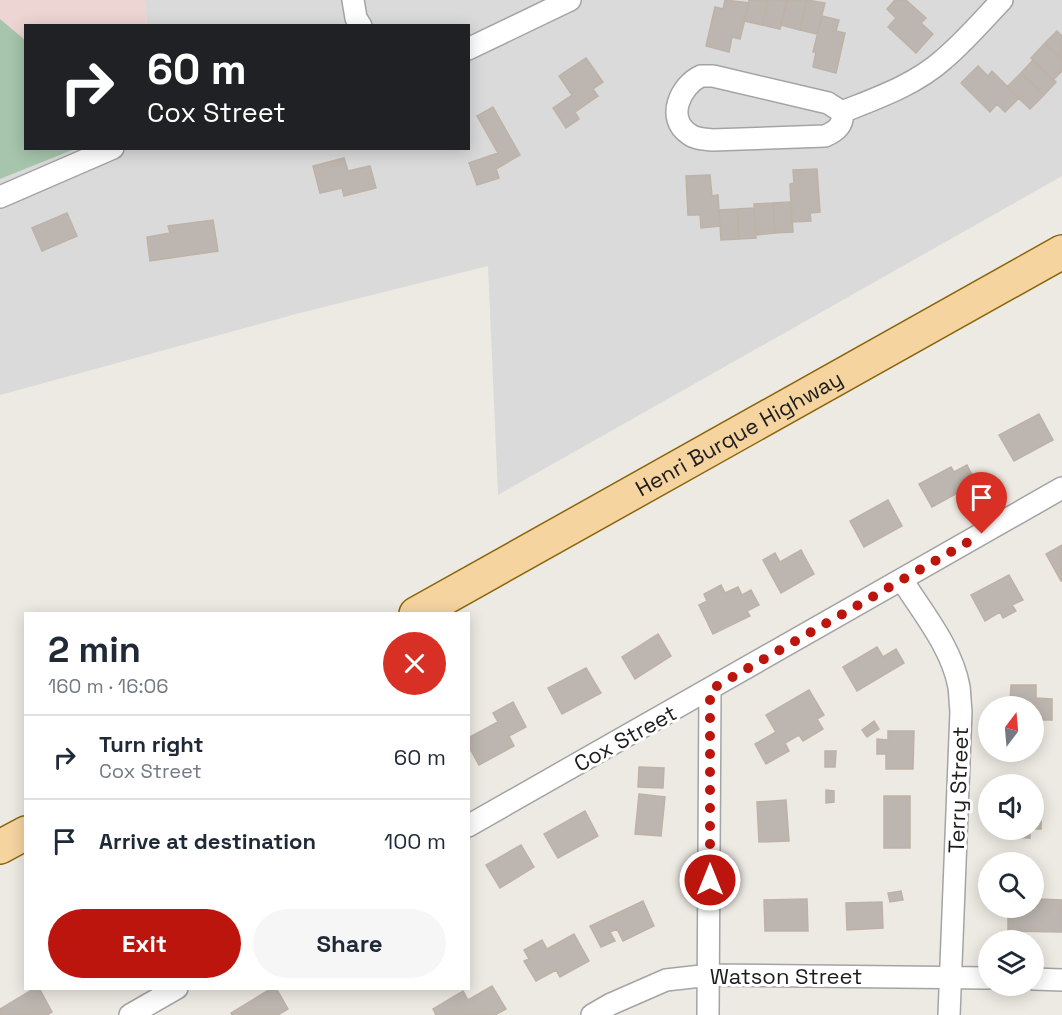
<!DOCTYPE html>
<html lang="en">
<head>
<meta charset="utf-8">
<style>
	:root { --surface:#fff; --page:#f6f6f7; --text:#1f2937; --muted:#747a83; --line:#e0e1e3; --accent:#bc150d }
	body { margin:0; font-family:"Space Grotesk",sans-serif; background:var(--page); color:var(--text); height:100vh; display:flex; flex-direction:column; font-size:22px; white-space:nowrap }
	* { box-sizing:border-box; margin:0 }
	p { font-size:20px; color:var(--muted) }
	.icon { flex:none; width:33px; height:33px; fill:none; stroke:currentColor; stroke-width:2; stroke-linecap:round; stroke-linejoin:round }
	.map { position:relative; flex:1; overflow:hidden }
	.panel { position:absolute; left:24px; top:612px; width:446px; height:378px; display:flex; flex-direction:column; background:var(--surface); border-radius:0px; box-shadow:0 3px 15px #0003 }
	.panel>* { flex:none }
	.banner { position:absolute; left:24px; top:24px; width:446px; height:126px; border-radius:0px; box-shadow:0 3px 15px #0003; background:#202124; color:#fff; overflow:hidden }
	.needle { width:39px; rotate:16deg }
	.buttons { position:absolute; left:978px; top:696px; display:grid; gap:12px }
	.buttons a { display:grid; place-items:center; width:66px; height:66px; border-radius:50%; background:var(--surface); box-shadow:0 3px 15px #0003; font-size:30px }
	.pin { position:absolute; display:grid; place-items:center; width:51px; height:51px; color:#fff; margin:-62px -26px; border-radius:50% 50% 50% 0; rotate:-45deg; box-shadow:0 0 6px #0007 }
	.pin .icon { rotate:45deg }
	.me { position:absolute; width:66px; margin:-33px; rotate:0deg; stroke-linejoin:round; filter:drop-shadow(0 0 4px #0008) }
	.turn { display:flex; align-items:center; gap:21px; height:126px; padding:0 24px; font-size:27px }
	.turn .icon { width:78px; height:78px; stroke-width:2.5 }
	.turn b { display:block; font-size:42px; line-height:51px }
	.round { display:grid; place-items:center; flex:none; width:63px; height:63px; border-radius:32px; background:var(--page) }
	.head { display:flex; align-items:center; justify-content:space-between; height:102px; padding:0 24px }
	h1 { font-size:36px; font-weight:600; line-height:45px }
	.action { display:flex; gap:12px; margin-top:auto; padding:12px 24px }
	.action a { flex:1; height:69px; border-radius:36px; background:var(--accent); color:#fff; font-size:24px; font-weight:600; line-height:69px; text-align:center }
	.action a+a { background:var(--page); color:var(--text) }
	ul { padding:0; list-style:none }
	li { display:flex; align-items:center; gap:18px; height:84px; padding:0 24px; border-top:2px solid var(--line) }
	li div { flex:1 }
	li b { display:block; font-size:22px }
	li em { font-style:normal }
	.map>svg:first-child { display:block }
</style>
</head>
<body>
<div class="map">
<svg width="1062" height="1015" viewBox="0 0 1062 1015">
	<rect width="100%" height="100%" fill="#edeae3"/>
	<path fill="#dbdada" d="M145,0H1062V176L498,495L488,266L296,314L0,395V179L75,149L468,148V26L147,25Z"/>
	<path fill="#edd5d3" d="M0,0H145L147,25L26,26L25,40L0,19Z"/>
	<path fill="#a6c5ac" d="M0,19L25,40L26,148L75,149L0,179Z"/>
	<path fill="#bdb6b0" stroke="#beb2a6" stroke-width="1.5" d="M725,0L749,3L740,39L732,37L729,52L706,46L715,7L723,9Z
		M749,0H768L762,25L744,21Z
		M768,0H787L780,29L762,25Z
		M787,0H807L800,30L781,25Z
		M807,0L825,3L817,34L800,30Z
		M895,0H906L926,18L921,23L933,34L916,53L888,27L896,18L887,9Z
		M822,16L839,20L836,31L845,33L836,73L813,67L816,52H813Z
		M1057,31L1062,36V60L1045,43Z
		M1045,43L1062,60V71L1053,80L1031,58Z
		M586,58L603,82L593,89L598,96L575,112L579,119L566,128L553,108L572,95L559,76Z
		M1033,60L1056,82L1044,95L1021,73Z
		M978,66L988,76L992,71L1019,98L1005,112L997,104L990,112L961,83Z
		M1021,73L1044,95L1030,109L1007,87Z
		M493,107L520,155L496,169L499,178L477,185L469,163L498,153L477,116Z
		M344,158L348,171L370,166L376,188L344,196L342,188L320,193L313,166Z
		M817,169L820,212L810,213L811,221L792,222L790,184L794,183L793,170Z
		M710,175L712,196L718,195L720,226L701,228L700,215H688L686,176Z
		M791,202L793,232L775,233L773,203Z
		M773,203L775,233L756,235L754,204Z
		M754,208L756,238L739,239L737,209Z
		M737,209L739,239L721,240L719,210Z
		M67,213L77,236L42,251L32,228Z
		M213,220L218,251L150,261L147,237L170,233L168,226Z
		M1039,414L1053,440L1014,461L999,435Z
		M967,465L974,479L961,486L963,490L932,507L919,484L951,467L954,472Z
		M888,500L902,526L864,547L850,521Z
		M1062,545V581H1061L1046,554Z
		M801,550L814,574L781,593L763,560L775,553L780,562Z
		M1009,575L1023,600L1012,605L1016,611L1003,618L1000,612L985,621L971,595Z
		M721,585L725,593L738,587L742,595L751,590L759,605L747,611L750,616L713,634L699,605L707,601L704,594Z
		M658,634L671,656L635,679L622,657Z
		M877,647L883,657L896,649L904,663L857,691L843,667Z
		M586,668L601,693L562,714L548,688Z
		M1011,685H1036V698L1052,699V720H1034V706H1010Z
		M809,690L824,715L817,719L823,729L803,741L799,735L785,743L789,751L766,764L755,744L776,732L766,715Z
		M513,702L526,727L509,736L514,746L479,765L468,745V738L498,722L493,713Z
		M874,721L879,729L867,737L862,730Z
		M888,731H914L913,769H886V754H877V739L888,740Z
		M825,751H836L835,767H825Z
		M639,767L664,768L663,788L638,787Z
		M826,790L834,791V802L826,803Z
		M639,794L665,797L661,836L635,834Z
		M884,796H910V848H884Z
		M786,800L789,841L759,842L757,802Z
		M1034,806L1041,807V829H1034Z
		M585,811L598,836L558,858L544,834Z
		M1003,830H1030V838L1003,837Z
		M521,845L534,867L500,888L486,865Z
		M1034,889H1040V899L1062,900V932L1008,931V908H1034Z
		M901,891L903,900L890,902L888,893Z
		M807,899L808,931H765L764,900Z
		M643,901L654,926L623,941L617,929L610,932L615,941L601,947L590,926Z
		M882,902L883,928L847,930L846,903Z
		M574,934L589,961L560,977L556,970L536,981L524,961L529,959L524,950L542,940L547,949Z
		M492,986L506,1009L495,1015H436L433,1009L463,991L468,1000Z
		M35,988H39L52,1012L47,1015H0V1009Z
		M272,988H276L288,1009L278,1015H232L231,1013Z"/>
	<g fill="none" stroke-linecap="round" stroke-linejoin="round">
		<g stroke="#a4a4a4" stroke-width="24">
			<path id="street" d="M353,0L356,18L361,26
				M468,49L570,0
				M701,76H713L828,103L842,112C844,125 837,131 825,136L712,140C704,139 695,139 689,134C665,118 681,85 701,76Z
				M842,112C877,98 915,85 944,59C965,41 983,20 1002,0
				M0,197L113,148
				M902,580C923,613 952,648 959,687C960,695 960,703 961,711L949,1015
				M468,826L1062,488
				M1034,979L1062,980
				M130,1015L177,988
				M592,1015L611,1004L666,980L710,975L988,978
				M708,1015L710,690"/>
		</g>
		<g stroke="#8b660a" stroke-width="36">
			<g id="primary">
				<path id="s1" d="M416,614L1062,252"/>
				<path d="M0,847L26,833"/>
			</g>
		</g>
		<use href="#street" stroke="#fff" stroke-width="21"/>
		<use href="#primary" stroke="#f5d4a0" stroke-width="33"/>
	</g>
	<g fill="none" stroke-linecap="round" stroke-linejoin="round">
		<path stroke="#bc150d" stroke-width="10" stroke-dasharray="0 18" d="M710,880V690L982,534"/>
	</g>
	<g text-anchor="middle" stroke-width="6" stroke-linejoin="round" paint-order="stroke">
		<g font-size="22" fill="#1d1d1d" stroke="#fff">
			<text dy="8" stroke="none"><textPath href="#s1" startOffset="370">Henri Burque Highway</textPath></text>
			<text transform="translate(625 738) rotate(-29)" y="8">Cox Street</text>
			<text transform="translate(958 790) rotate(-88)" y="8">Terry Street</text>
			<text x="786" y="984">Watson Street</text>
		</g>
	</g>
</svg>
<div class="buttons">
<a><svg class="needle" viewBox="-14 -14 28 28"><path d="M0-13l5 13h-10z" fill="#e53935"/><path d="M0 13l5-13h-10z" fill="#747a83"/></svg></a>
<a><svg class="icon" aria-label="sound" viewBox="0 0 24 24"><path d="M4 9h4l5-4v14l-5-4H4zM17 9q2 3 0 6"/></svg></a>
<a><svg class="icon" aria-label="search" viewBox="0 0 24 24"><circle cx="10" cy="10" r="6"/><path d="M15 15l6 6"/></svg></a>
<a><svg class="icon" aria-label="layers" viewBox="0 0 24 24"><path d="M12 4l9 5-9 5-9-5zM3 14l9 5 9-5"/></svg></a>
</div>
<div class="pin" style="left:982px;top:534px;background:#d93025"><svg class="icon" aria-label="arrive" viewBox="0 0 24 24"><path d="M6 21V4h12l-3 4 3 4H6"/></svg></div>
<svg class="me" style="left:710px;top:880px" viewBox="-20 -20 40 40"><circle r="17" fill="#bc150d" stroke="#fff" stroke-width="3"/><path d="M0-11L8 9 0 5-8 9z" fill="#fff"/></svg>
<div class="banner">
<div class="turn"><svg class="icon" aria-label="right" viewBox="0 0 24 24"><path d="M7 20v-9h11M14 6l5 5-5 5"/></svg><div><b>60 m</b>Cox Street</div></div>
</div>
<section class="panel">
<div class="head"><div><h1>2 min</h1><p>160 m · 16:06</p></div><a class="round" style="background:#d93025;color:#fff"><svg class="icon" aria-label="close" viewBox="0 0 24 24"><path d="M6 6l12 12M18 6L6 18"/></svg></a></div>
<ul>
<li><svg class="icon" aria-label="right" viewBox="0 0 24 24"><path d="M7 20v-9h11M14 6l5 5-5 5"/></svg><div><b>Turn right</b><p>Cox Street</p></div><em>60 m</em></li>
<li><svg class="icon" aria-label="arrive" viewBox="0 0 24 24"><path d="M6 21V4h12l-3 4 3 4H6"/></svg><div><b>Arrive at destination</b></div><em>100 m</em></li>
</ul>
<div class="action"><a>Exit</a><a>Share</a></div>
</section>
</div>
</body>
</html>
